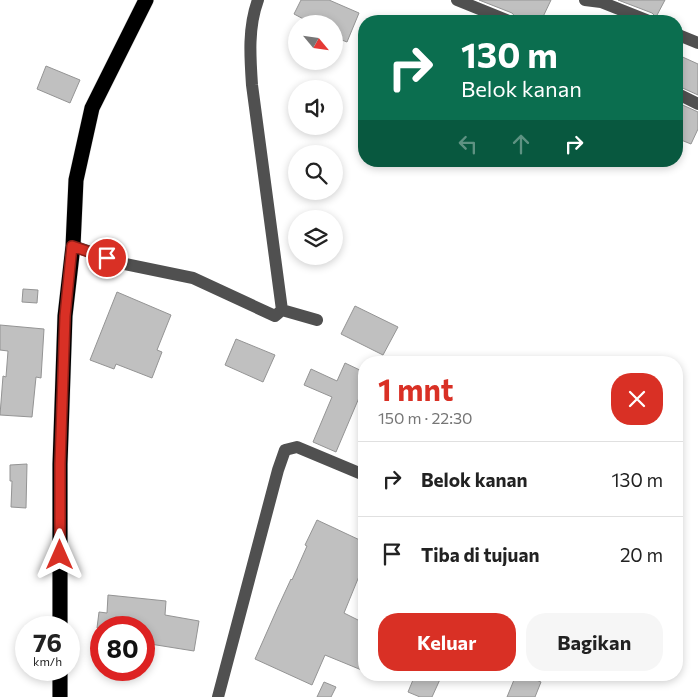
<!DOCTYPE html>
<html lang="id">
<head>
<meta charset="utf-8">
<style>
	:root { --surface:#fff; --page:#f6f6f6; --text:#222; --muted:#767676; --line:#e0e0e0; --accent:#d93025 }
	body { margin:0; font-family:Commissioner,sans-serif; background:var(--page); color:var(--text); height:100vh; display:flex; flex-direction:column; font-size:19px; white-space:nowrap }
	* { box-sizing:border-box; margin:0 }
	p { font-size:16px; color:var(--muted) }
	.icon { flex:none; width:28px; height:28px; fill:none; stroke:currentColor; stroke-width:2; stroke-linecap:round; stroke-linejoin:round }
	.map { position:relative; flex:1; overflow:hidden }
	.drawer { position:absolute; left:358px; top:356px; width:325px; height:325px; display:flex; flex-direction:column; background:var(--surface); border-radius:20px; box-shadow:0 2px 8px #0003 }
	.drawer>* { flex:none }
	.hud { position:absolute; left:358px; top:15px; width:325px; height:152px; border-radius:20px; box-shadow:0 2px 8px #0003; background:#0b6e4f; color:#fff; overflow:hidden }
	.needle { width:32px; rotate:119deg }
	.fabs { position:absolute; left:288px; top:15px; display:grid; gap:10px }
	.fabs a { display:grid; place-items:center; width:55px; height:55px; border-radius:50%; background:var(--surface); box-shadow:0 2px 8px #0003; font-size:25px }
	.speed { position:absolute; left:15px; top:616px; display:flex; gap:10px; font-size:25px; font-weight:700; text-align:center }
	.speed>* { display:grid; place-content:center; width:65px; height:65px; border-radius:50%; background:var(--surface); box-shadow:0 2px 8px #0003; line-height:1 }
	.speed small { font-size:12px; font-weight:400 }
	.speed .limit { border:8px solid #d22; background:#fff; color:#111 }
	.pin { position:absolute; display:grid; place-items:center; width:42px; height:42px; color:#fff; margin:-21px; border:2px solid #fff; border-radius:50%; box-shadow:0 1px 5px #0007 }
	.me { position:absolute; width:55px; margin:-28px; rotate:0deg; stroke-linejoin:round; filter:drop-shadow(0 0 4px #0008) }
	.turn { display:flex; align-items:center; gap:18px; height:105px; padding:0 20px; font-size:22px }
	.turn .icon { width:65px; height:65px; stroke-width:2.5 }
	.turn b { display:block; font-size:35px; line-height:42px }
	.lanes { display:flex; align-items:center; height:48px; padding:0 20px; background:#0003; justify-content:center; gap:25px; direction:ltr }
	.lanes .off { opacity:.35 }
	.round { display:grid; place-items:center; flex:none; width:52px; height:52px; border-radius:20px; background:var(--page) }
	.overview { display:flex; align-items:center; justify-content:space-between; height:85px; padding:0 20px }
	h1 { font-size:30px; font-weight:700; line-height:38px; color:var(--accent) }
	.cta { display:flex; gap:10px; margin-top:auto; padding:10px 20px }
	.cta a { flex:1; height:58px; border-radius:20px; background:var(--accent); color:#fff; font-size:20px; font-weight:700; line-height:58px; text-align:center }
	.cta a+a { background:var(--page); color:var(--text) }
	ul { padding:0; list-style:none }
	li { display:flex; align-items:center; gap:15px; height:75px; padding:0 20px; border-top:1px solid var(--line) }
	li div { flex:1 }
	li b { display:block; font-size:19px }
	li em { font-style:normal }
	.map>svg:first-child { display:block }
</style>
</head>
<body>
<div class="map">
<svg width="698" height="697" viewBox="0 0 698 697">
	<rect width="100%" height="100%" fill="#fff"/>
	<path fill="#c0c0c0" stroke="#949494" d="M301,0H329L359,13L347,42L334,37V24H313L294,14Z
		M479,0H551L541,21H519L512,13Z
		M618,0H665L656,17L652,13Z
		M676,54L698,64V95L676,85Z
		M46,66L80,80L70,103L37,89Z
		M676,102L698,112V129L691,144L676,138Z
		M23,289L38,290L37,303L22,302Z
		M117,292L171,315L157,350L162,352L152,378L116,364L114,369L90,360Z
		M355,306L398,327L383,355L341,334Z
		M0,325L44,329L41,378L36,377L32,417L0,415L3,376L6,377L8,351L0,350Z
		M236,339L275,355L263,382L225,365Z
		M345,363L364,372V386L336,452L313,442L332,397L304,385L311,369L337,381Z
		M27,464L26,508L11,507L12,481H10V465Z
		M317,520L364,542V564L344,613L364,623V671L325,655L312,685L255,659L278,607L291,579L292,580L307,546L305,545Z
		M108,595L166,601L165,615L199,621L194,651L144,643V628H97L99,612L107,613Z
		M415,675H442L432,697H420L408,692Z
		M516,675H524L541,682L535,697H507Z
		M324,682L336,687L331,697H317Z"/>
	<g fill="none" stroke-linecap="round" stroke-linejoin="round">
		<g stroke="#dbdbdb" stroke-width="16">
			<path id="highway" d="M60,628V464L65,316L73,246L76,180L92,108L146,0
				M60,697V670"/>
		</g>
		<path stroke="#505050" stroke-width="12" d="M258,0C248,27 250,56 252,85L282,310
			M457,0L509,21
			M585,0L601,2L649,21
			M676,34L698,43
			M676,93L698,104
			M73,246L125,264L193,278L275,316L282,310
			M282,310L317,320
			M218,697L278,470L285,450L297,447L364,475"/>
		<use href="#highway" stroke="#000" stroke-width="15"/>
	</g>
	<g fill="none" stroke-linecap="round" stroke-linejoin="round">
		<g stroke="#8d1f18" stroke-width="12">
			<path id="route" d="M60,555V464L65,316L72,246L107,258"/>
		</g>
		<use href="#route" stroke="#d93025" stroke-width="9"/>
	</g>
</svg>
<div class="fabs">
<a><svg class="needle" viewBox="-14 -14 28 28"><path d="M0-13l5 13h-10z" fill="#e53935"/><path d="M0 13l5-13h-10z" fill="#767676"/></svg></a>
<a><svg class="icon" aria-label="sound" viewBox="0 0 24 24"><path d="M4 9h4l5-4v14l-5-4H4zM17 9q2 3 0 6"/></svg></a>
<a><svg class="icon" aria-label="search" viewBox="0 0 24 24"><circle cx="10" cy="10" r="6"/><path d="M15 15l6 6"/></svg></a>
<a><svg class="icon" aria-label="layers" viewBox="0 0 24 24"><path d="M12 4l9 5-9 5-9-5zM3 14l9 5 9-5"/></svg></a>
</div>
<div class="speed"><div>76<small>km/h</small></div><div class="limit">80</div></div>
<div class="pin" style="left:107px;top:258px;background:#d93025"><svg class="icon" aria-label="arrive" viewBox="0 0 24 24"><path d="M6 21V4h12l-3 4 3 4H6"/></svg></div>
<svg class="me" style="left:60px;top:555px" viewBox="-20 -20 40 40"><path d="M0-17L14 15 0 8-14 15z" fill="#d93025" stroke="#fff" stroke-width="4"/></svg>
<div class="hud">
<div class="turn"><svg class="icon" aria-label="right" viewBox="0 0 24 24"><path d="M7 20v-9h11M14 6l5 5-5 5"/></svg><div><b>130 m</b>Belok kanan</div></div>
<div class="lanes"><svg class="icon off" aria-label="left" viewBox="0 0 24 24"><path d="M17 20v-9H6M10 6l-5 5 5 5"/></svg><svg class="icon off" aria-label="ahead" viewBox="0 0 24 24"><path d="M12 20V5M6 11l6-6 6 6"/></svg><svg class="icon" aria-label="right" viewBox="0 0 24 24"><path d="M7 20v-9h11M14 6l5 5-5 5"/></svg></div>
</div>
<section class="drawer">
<div class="overview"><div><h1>1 mnt</h1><p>150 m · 22:30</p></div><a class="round" style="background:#d93025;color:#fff"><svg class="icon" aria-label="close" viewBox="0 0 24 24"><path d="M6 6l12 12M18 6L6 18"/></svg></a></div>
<ul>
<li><svg class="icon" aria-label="right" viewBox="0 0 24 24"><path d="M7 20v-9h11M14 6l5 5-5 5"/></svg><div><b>Belok kanan</b></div><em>130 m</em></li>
<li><svg class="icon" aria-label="arrive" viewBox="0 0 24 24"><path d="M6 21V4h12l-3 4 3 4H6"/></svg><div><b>Tiba di tujuan</b></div><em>20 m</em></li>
</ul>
<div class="cta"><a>Keluar</a><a>Bagikan</a></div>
</section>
</div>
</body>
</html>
